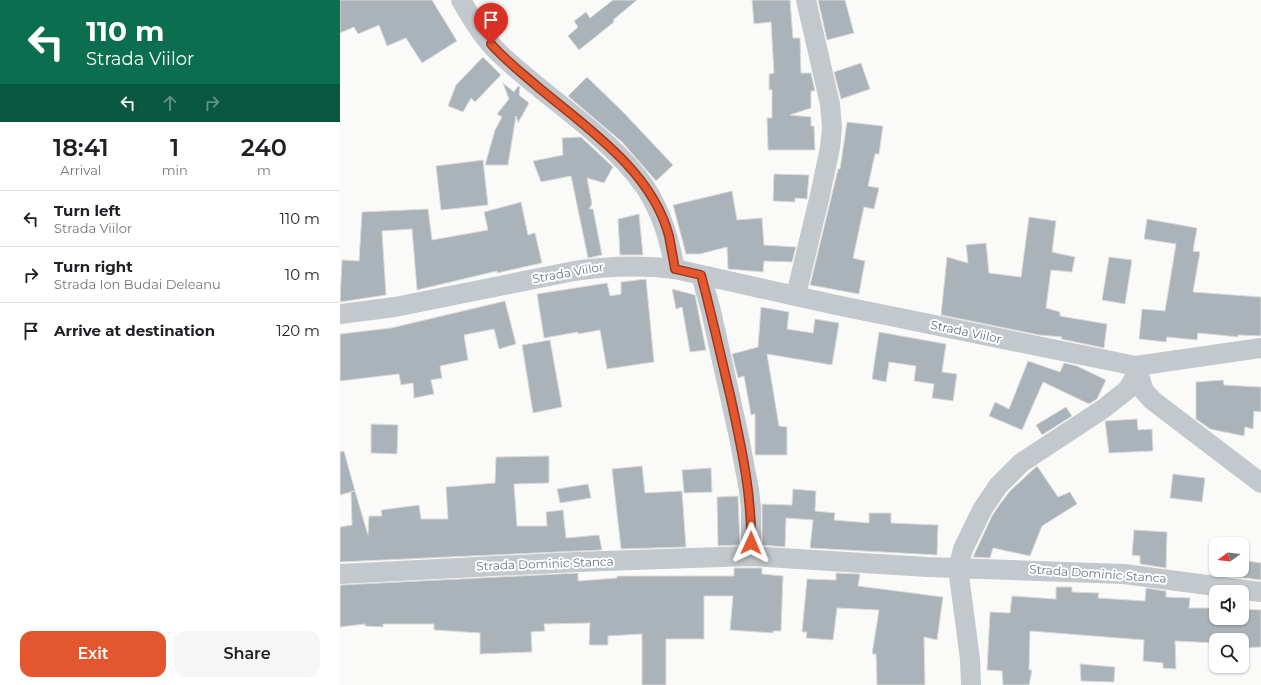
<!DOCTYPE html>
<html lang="en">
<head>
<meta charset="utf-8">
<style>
	:root { --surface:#fff; --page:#f6f6f6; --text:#202124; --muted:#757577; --line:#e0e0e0; --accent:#e4572e }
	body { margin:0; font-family:Montserrat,sans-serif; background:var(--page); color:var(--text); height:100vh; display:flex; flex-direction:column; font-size:15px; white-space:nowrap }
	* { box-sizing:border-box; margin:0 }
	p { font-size:13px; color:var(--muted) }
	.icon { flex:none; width:22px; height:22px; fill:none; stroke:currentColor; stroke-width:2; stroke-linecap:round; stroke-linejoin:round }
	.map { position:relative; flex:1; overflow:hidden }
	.side { display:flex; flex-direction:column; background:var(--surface); width:340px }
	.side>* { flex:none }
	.top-card { background:#0b6e4f; color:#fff; overflow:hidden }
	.needle { width:26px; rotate:255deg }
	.fabs { position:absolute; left:869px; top:537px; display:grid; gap:8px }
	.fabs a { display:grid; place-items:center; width:40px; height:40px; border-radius:8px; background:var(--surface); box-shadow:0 1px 3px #0004; font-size:20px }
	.pin { position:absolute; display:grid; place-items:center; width:34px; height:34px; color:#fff; margin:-41px -17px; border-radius:50% 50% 50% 0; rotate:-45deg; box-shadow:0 0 4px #0007 }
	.pin .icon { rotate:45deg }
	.me { position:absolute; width:44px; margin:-22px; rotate:1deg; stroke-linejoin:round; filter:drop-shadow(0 0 3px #0008) }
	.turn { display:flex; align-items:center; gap:14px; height:84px; padding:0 20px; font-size:18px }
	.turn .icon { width:52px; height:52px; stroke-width:2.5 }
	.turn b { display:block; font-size:28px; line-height:34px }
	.lanes { display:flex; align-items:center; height:38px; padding:0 20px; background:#0003; justify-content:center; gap:20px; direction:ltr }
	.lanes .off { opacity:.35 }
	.eta { display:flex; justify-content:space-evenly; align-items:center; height:68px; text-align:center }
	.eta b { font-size:24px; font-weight:600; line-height:28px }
	.button { display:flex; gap:8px; margin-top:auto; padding:8px 20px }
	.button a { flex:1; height:46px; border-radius:12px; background:var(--accent); color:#fff; font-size:16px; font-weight:600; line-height:46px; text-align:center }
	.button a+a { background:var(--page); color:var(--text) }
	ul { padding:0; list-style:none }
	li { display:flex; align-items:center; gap:12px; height:56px; padding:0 20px; border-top:1px solid var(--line) }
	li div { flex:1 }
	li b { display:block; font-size:15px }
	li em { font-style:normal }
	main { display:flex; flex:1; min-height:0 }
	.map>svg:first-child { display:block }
</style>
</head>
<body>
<main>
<section class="side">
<div class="top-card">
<div class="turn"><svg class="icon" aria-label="left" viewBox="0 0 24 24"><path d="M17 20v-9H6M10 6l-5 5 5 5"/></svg><div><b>110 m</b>Strada Viilor</div></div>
<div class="lanes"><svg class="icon" aria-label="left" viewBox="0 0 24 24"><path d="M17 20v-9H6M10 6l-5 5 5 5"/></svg><svg class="icon off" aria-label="ahead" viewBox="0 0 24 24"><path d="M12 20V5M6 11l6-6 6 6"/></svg><svg class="icon off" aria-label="right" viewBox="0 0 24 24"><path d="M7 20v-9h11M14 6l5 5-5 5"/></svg></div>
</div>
<div class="eta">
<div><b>18:41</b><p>Arrival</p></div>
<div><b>1</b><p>min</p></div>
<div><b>240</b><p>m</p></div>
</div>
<ul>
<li><svg class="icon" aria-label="left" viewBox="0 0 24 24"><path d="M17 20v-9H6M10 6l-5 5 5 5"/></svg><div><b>Turn left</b><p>Strada Viilor</p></div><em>110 m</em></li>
<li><svg class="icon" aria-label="right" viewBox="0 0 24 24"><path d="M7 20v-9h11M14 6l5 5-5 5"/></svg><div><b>Turn right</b><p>Strada Ion Budai Deleanu</p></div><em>10 m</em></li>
<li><svg class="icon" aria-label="arrive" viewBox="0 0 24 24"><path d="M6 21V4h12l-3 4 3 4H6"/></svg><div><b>Arrive at destination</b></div><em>120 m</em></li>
</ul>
<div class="button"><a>Exit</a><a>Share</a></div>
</section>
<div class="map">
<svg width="921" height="685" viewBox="0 0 921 685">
	<rect width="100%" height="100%" fill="#fafaf8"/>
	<path fill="#aab3b9" stroke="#dcdcda" d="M0,0H92L117,41L82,63L66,38L47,46L39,25L18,34L14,27L0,33Z
		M273,0H297L273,20L274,22L239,50L228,36L238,27L234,21L246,12L250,18Z
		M412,0H450L453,38H460L461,73H471L475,91H471V108L450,115L471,117V126H474L475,150H428L427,118H432V90H429V74L434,73L431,22L414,24Z
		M478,0H505L514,33L487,40Z
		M143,57L161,75L135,102L131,98L123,112L108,106L116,85Z
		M521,63L530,89L501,99L494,72Z
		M247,77L283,112L333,165L316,181L282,142L228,96Z
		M163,83L174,92L178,86L180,87L179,95L189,103L178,123L176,116L168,165H145L155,130L162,117L157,114L169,99Z
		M507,122L543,126L539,154H535L528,186L539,188L534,209L524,207L513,258L525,261L519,294L470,285L498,169H500Z
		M241,137L273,167L264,183L247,178L252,204L249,209H253L262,255L248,258L231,176L201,182L193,161L223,155L222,138Z
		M143,160L148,205L101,210L96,166Z
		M434,174L469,175L467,199L455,198V202L433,201Z
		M392,191L397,220L422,218L424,245L456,247L452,262L424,261L423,272L388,269L387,247L360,254H346L333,205Z
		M181,202L188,235L195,233L202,263L157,273V271L77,290L72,229L42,231L46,295L0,302L2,260L19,261L22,212L88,209L92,240L148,230L144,212Z
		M299,214L303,255H280L278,219Z
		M689,217L716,221L712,252L735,257L732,272L711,270L706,308L720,312V316L767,324L764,348L721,339L722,337L699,335L601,315L607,257L628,263L626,245L646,243L649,273L681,277Z
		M807,219L857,228L853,251L860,252L853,292L921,297V336L898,335V337L858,333L857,340L827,337L826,342L799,339L802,309L825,311L836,244L804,239Z
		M769,257L792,260L785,304L762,300Z
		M306,279L314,362L267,369L260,330L238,334V332L204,338L197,294L267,283L270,296L281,294V282Z
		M332,289L355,295L366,350L350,352L342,307L336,309Z
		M165,301L176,344L159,349L154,329L124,335L128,360L100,366L102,378L91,380L94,394L74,398L73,383L61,385L59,374L0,381V334L51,328Z
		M421,307L449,312L447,329L473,333L475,319L499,323L492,365L427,354L439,426L447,427V455H415V414L411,415L404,376L398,378L392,354L418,347Z
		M539,332L606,344L602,372L617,374L613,401L592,398L594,384L574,381L576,366L549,362L546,382L532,379Z
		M210,340L222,407L193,413L182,345Z
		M688,361L720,372L724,363L737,366L766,380L757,399L749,404L703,382L682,430L649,416L655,402L669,409Z
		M883,380L884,385L921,387V412L914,411L913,429L905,427L904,436L870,429L856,419V382Z
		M726,407L732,416L702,435L696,425Z
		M797,419L798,430L812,429L813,451L769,453L765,421Z
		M31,424L58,425L57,454L31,453Z
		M4,451L15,491L0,495V452Z
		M209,456V483L174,484L177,526H207L206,512L223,510L226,538L259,535L262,550L0,562V527L12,525L11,492L15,491L28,535L29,516H42L41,510L79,505L81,519H108L106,487L155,483L156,457Z
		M302,466L305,493L342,491L346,547L281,549L272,469Z
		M697,466L718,497L730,492L737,504L702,526L690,556L653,548L650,558L633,557L652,516L660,504L670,491Z
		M371,468L372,492L344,493L342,470Z
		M833,474L865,478L862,502L830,498Z
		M248,484L251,498L220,503L217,489Z
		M453,489L476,491L475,511L495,513L494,520L529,523V513H551V523L598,525L597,555L470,548L473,520L446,518L445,547L422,545V504L452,505Z
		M398,496L400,545L378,546L377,497Z
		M794,530L827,532L826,568L800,564V556L792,555Z
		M902,560L921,563V580L873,574V570H902Z
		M394,568H422V574L443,576L441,631H433V633L390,630L393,596H364V639H326V685H302V634L268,636V645H249L250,623L204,624L205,631L191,632L192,652L140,654V633L94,630V624H43V627L25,626V624L0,627V585L238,573V581L277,578V576H394Z
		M496,573L520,574L518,586L603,597L597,640L584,637L585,685H537L536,654H532L539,610L497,608L493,640L466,638L467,632H462L467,579L496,580Z
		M716,587H732V592L759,593L758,598L805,601L806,588L826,591V597L850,598L849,608H876V618H902V609L921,610V647L902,648V640H876V643L835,641L836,669L823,668V663L803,661L804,640L690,631L689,670H692L689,685H663L662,671L647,670L650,612L670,613L672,596L716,599Z
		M740,664L775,667L774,682L741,681Z"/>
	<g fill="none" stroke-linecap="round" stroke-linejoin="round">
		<path stroke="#c3c8cc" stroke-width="20" d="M121,0C132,19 144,39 160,54C205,97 270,136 305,187C322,213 329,239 335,269
			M361,275L371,311L399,437L409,490L411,508V556
			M456,295L480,195L490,148L492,127L490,104L466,0
			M0,314L55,307L234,271C268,266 301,265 335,269L496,305L796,366L921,348
			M796,366L804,391L812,400L921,483
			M0,574L236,562L411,556L588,567L784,574L921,592
			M631,685L630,659L618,568L623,549L642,510L658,486L681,463L763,409L787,390L794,379L796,366"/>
	</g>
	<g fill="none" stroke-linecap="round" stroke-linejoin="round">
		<g stroke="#94391e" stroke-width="10">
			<path id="route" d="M151,44C165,60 182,73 198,87C247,128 312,171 329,236C331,247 333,258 335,269L361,275C372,316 381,357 391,399C401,446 412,494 411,543"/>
		</g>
		<use href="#route" stroke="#e4572e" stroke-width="7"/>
	</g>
	<g text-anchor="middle" stroke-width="4" stroke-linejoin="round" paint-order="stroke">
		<g font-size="12" fill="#657683" stroke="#fff">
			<text transform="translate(228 273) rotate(-10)" y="4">Strada Viilor</text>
			<text transform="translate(626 332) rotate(12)" y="4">Strada Viilor</text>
			<text transform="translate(205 564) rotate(-2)" y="4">Strada Dominic Stanca</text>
			<text transform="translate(758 574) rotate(4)" y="4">Strada Dominic Stanca</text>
		</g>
	</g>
</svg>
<div class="fabs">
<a><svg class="needle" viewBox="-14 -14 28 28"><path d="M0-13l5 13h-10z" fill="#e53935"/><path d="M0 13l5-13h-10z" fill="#757577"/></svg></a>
<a><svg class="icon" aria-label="sound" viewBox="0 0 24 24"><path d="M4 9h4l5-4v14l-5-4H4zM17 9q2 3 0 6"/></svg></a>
<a><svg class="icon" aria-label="search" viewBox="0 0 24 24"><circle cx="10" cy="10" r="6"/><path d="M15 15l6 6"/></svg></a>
</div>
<div class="pin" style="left:151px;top:44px;background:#d93025"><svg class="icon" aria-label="arrive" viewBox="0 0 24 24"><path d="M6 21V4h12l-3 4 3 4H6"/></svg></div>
<svg class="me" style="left:411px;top:543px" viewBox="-20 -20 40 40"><path d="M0-17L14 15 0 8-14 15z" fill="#e4572e" stroke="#fff" stroke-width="4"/></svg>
</div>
</main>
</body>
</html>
